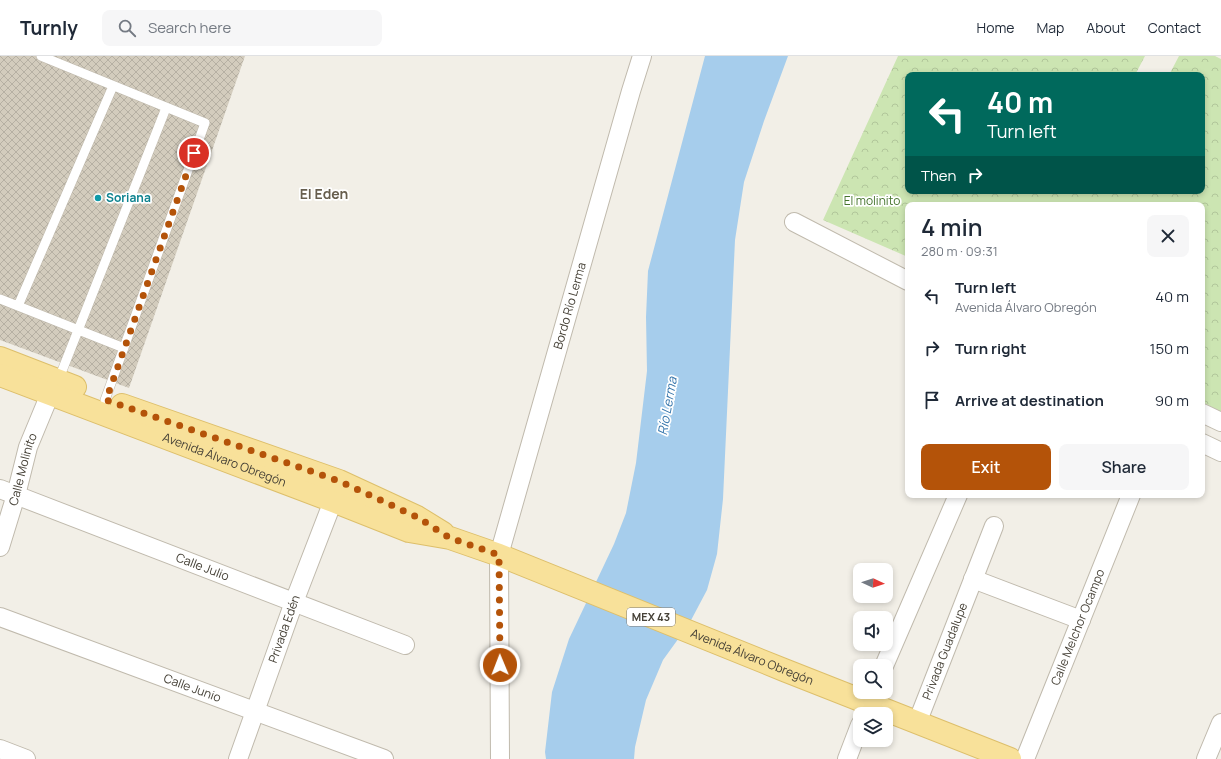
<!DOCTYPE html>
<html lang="en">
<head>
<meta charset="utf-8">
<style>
	:root { --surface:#fff; --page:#f6f6f7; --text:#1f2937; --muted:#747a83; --line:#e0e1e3; --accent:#b45309 }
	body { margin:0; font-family:Manrope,sans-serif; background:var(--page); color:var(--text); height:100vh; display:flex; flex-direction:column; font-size:15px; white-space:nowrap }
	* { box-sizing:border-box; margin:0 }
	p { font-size:13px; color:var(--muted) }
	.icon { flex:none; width:22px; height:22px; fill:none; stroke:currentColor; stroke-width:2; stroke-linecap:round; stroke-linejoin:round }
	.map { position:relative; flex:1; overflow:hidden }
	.sheet { position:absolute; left:905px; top:146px; width:300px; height:296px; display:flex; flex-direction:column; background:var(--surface); border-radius:8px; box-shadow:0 2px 6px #0003 }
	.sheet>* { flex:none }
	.top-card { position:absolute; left:905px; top:16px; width:300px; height:122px; border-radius:8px; box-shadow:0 2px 6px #0003; background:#00695c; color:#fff; overflow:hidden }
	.needle { width:26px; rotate:93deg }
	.fabs { position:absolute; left:853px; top:507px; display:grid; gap:8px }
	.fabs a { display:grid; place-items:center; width:40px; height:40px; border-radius:8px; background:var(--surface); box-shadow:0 2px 6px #0003; font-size:20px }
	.pin { position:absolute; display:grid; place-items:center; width:34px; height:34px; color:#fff; margin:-17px; border:2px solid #fff; border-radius:50%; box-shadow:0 1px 4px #0007 }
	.me { position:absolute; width:44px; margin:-22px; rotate:359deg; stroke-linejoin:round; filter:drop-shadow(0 0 3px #0008) }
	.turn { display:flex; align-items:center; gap:14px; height:84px; padding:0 16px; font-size:18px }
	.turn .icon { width:52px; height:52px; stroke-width:2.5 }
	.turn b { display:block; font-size:28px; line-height:34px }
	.then { display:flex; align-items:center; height:38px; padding:0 16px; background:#0003; gap:8px; font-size:15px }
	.round { display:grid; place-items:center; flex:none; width:42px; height:42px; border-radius:8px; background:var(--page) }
	.head { display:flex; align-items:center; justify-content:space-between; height:68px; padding:0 16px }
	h1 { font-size:24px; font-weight:600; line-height:30px }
	.primary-button { display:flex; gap:8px; margin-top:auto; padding:8px 16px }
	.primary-button a { flex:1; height:46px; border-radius:8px; background:var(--accent); color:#fff; font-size:16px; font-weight:600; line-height:46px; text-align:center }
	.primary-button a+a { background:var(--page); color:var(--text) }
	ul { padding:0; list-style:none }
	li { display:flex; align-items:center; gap:12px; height:52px; padding:0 16px }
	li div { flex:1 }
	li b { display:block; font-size:15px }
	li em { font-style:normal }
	header { display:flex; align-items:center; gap:24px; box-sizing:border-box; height:56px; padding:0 20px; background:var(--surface); border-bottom:1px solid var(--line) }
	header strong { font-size:19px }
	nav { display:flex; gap:22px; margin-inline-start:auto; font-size:14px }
	.search { width:280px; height:36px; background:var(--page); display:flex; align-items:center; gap:10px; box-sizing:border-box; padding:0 14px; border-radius:8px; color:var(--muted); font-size:15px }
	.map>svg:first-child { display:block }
</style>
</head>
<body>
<header>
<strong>Turnly</strong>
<div class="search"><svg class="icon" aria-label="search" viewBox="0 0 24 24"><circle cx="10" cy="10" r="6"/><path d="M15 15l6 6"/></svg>Search here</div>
<nav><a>Home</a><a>Map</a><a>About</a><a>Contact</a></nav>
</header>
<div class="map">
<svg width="1221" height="703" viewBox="0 0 1221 703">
	<defs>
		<pattern id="forest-crowns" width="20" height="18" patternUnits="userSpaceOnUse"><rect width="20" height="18" fill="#cce5b2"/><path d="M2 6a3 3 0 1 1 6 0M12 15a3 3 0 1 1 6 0" fill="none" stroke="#b1c69a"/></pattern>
		<pattern id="building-cross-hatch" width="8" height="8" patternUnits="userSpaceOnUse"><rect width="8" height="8" fill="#d3ccbd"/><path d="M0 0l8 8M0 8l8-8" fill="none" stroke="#b6b0a3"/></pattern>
	</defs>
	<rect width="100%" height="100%" fill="#f2efe7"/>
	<path fill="url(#forest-crowns)" d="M898,0H1145L1135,19H908V135H1202V19H1169L1179,0H1215L1221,3V356L1202,346V149H908V201L823,164Z"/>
	<path fill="#a6cdec" d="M705,0H788L764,65L744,126L735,184L723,443L717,498L707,534L689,568L663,604L646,644L635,691L634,703H546L545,696L552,636L569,583L614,488L626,457L636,407L647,315L646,261L648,215Z"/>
	<path fill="url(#building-cross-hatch)" d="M0,0H245L129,332L0,284Z"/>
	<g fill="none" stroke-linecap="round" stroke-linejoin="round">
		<g stroke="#c0baad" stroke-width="10">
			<path id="service" d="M41,0L205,67L105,344
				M0,243L124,292
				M18,250L113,30
				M58,325L166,52"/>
		</g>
		<g stroke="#c0baad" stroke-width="20">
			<g id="minor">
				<path d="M794,166L908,225"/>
				<path d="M1202,357L1221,366"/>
				<path d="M1202,387L1221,396"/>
				<path id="s1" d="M0,433L405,589"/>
				<path id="s2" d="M0,491L16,439L28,391L50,338"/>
				<path d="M973,523L1081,564"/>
				<path id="s3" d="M0,561L384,703"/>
				<path d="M884,610L958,439"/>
				<path id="s4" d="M917,667L994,470"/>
				<path d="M0,693L26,703"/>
				<path id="s5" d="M238,703L294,546L333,445"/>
				<path id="s6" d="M500,703L499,499L631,35L642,0"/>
				<path d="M847,703L860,669"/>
				<path id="s7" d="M1025,703L1131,439"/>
				<path d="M1206,703L1221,667"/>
			</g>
		</g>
		<g stroke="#ddbf6b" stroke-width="24">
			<g id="primary">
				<path d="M0,302L75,331"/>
				<path id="s8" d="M0,319L333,445L409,475L450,482L499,499L784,614L1010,703"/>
				<path d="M122,349L339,425L417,461L443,477"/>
			</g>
		</g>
		<use href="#service" stroke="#fff" stroke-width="9"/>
		<use href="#minor" stroke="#fff" stroke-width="18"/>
		<use href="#primary" stroke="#f8e19a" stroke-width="22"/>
	</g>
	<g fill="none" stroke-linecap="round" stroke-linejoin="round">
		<path stroke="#b45309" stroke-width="7" stroke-dasharray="0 12.6" d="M194,97L106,344L339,425L417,461L450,482L499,499L500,609"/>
	</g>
	<circle fill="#0f9aa8" stroke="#fff" stroke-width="1.5" cx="98" cy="142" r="4"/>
	<g text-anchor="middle" stroke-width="3.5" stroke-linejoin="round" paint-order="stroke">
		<rect fill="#fff" stroke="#7d7972" stroke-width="1" x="627" y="552" width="48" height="18" rx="3"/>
		<g font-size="11" font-weight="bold" fill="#454036">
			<text x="651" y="565">MEX 43</text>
		</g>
		<g font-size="12" font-weight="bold" fill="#0d838f" stroke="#fff" text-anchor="start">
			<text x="106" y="146">Soriana</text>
		</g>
		<g font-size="12" fill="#45742d" stroke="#fff">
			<text x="872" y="149">El molinito</text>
		</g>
		<g font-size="12" fill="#454036" stroke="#fff">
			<text dy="4" stroke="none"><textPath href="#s6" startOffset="463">Bordo Río Lerma</textPath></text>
			<text dy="4" stroke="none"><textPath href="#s8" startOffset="240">Avenida Álvaro Obregón</textPath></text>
			<text dy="4" stroke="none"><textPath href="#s2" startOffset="81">Calle Molinito</textPath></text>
			<text dy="4" stroke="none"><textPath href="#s1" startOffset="217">Calle Julio</textPath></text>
			<text dy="4" stroke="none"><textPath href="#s7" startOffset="142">Calle Melchor Ocampo</textPath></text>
			<text dy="4" stroke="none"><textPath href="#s5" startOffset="138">Privada Edén</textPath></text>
			<text dy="4" stroke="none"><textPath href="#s4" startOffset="77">Privada Guadalupe</textPath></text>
			<text dy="4" stroke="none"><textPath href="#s8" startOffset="804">Avenida Álvaro Obregón</textPath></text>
			<text dy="4" stroke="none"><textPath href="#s3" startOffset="205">Calle Junio</textPath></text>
		</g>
		<g font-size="13" font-style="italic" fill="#3575ab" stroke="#fff">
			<text transform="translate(667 350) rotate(-80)" y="5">Río Lerma</text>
		</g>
		<g font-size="14" font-weight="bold" fill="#675e4e" stroke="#fff">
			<text x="324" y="143">El Eden</text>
		</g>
	</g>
</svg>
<div class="fabs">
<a><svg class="needle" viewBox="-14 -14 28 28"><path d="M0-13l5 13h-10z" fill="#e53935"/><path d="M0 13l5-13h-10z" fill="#747a83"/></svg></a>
<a><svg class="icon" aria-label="sound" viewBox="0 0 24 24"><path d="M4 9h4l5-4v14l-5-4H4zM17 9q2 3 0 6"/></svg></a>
<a><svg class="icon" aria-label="search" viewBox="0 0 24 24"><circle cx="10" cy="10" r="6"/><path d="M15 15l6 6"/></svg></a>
<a><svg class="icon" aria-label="layers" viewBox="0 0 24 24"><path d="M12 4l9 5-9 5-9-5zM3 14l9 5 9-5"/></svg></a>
</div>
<div class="pin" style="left:194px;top:97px;background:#d93025"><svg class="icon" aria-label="arrive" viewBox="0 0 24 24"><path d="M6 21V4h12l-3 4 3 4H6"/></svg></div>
<svg class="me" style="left:500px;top:609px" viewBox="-20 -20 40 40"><circle r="17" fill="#b45309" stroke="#fff" stroke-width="3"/><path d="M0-11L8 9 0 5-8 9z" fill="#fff"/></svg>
<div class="top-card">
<div class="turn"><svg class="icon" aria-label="left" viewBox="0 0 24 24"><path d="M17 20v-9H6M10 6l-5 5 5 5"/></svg><div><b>40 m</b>Turn left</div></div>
<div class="then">Then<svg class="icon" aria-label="right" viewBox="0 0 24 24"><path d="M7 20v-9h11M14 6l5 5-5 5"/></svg></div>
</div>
<section class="sheet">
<div class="head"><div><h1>4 min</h1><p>280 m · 09:31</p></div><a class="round"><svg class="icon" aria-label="close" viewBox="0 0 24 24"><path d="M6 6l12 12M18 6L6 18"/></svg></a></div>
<ul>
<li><svg class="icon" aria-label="left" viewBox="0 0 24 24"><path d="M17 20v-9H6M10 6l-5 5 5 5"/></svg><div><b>Turn left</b><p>Avenida Álvaro Obregón</p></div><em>40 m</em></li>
<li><svg class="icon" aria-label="right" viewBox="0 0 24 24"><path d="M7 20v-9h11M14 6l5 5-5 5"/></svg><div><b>Turn right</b></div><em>150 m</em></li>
<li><svg class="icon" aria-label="arrive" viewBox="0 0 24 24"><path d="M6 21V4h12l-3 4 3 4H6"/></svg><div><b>Arrive at destination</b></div><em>90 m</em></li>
</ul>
<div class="primary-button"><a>Exit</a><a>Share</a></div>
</section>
</div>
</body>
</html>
